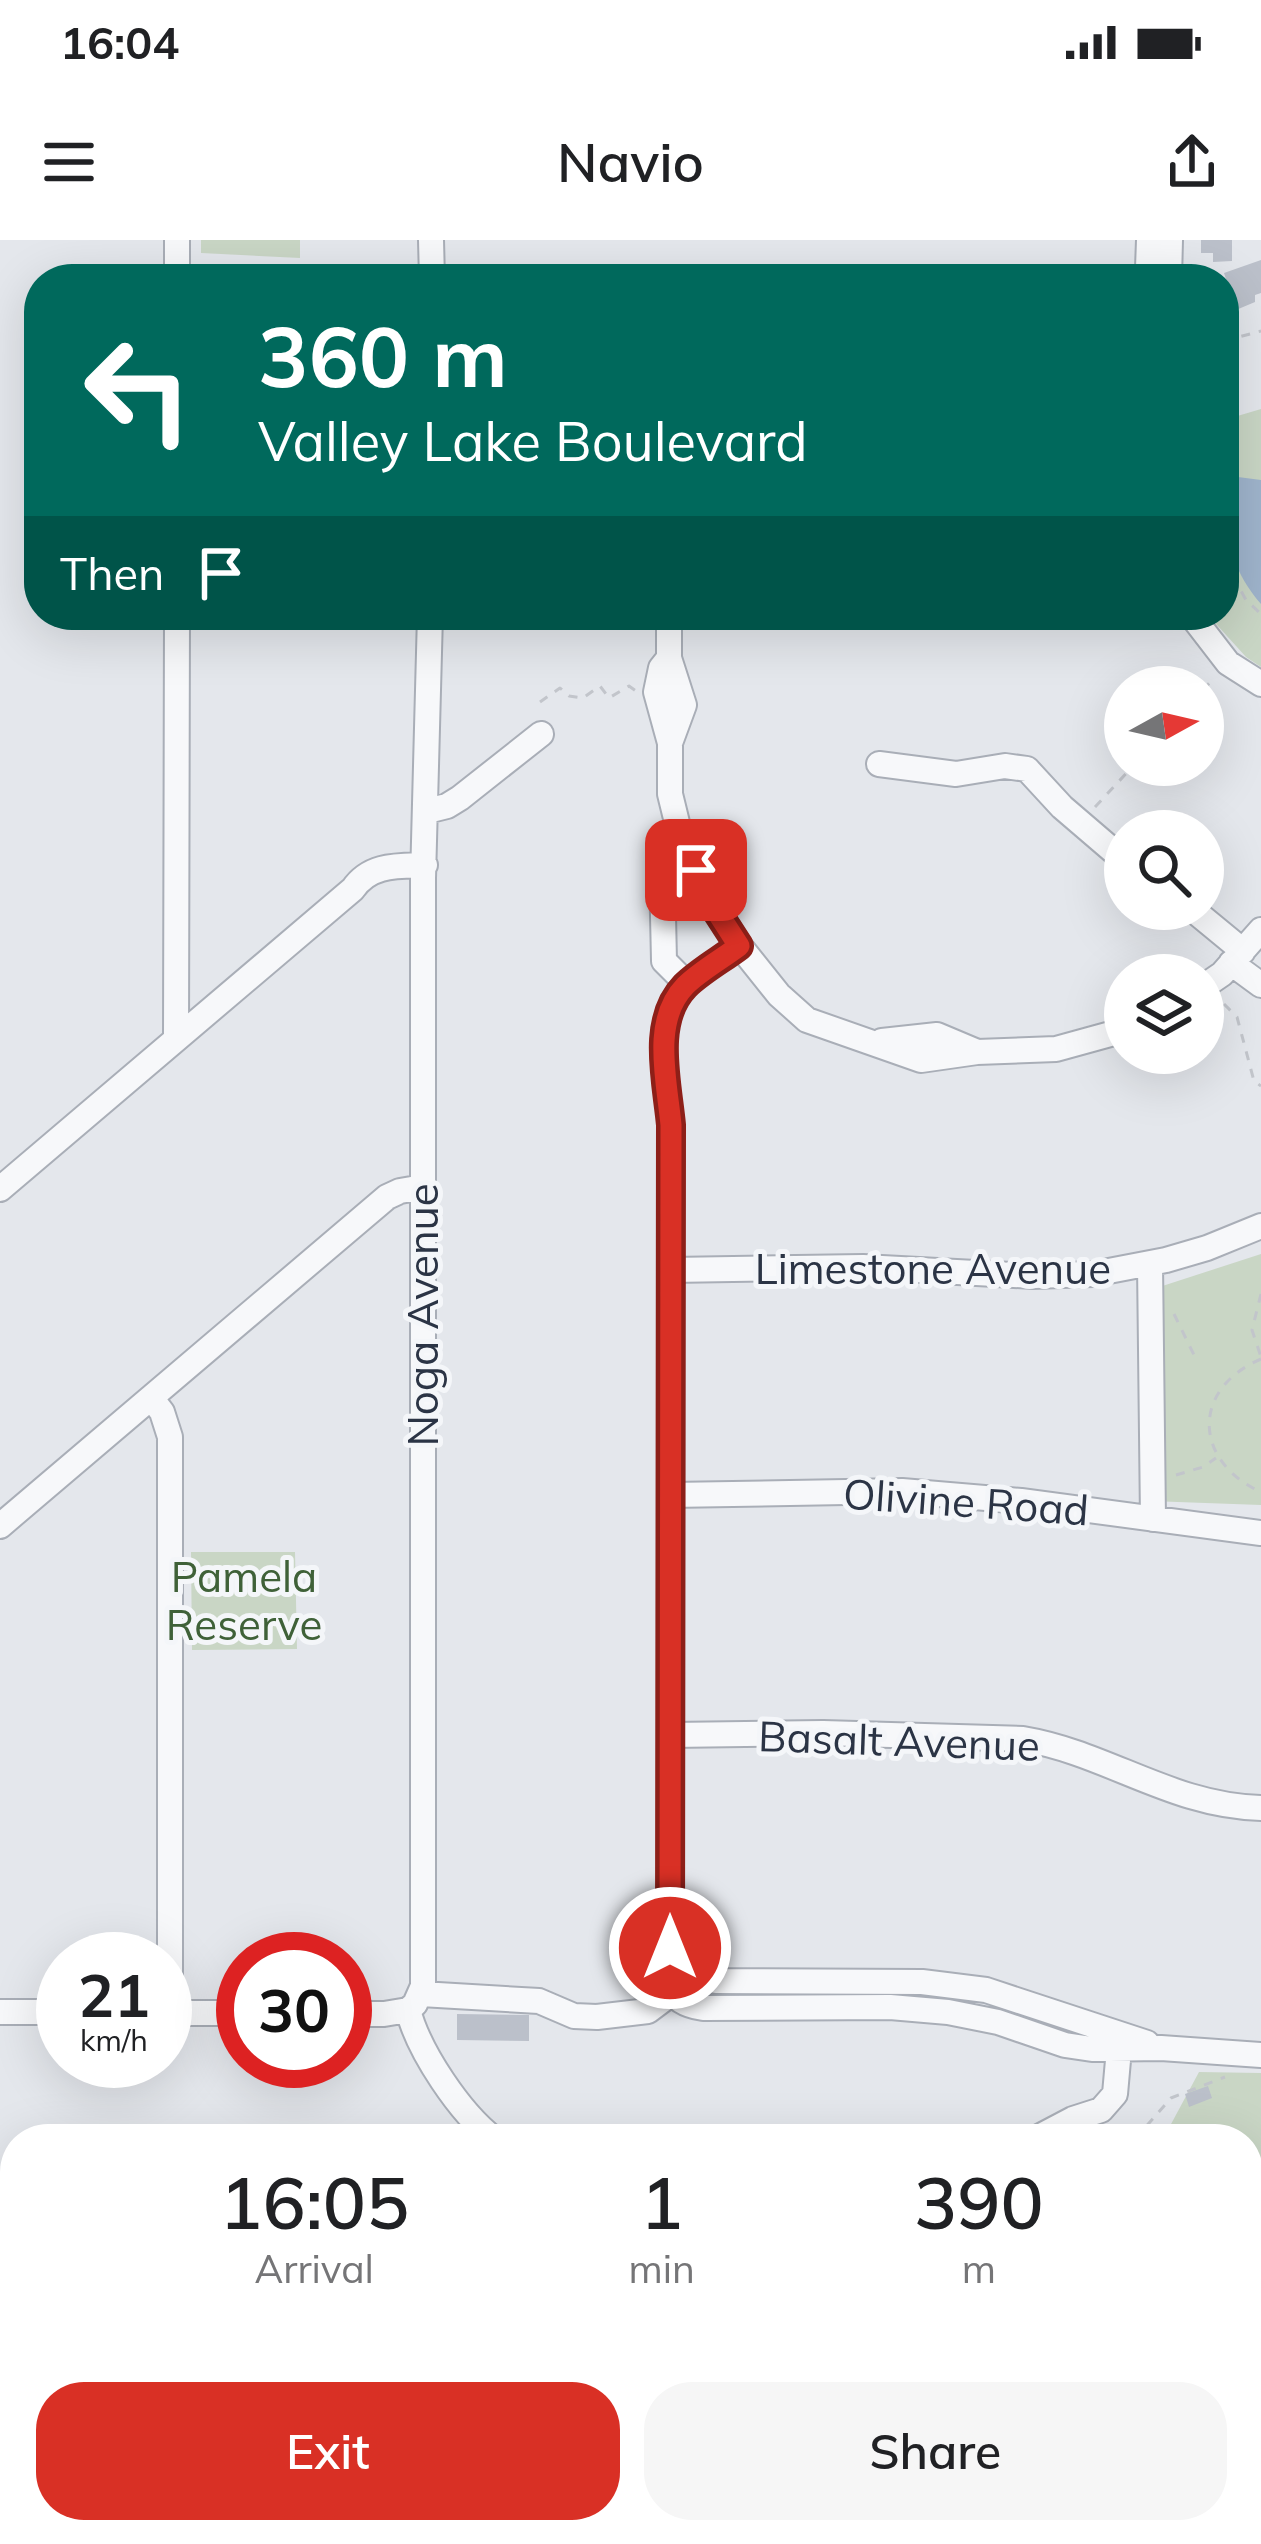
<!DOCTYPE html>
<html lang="en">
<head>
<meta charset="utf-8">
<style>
	:root { --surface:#fff; --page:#f6f6f6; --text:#202124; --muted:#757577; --accent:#d93025 }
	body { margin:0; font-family:Mulish,sans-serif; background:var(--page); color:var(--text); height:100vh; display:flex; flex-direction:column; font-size:45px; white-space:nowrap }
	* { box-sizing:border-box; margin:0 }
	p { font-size:39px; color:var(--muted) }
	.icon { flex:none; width:66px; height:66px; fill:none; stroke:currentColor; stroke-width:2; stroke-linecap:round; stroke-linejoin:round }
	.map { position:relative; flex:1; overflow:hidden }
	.sheet { position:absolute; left:0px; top:1884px; width:1263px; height:420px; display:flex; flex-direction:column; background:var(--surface); border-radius:48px 48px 0 0; box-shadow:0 12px 48px #0002 }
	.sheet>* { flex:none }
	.banner { position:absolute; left:24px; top:24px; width:1215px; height:366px; border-radius:48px; box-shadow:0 12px 48px #0002; background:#00695c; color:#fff; overflow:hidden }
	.needle { width:78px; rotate:82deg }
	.buttons { position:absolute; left:1104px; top:426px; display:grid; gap:24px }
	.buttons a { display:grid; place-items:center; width:120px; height:120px; border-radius:50%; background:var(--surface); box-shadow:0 12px 48px #0002; font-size:60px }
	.speed { position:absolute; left:36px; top:1692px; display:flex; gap:24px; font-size:60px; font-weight:700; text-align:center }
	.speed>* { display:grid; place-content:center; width:156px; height:156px; border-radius:50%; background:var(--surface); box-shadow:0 12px 48px #0002; line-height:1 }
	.speed small { font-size:30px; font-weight:400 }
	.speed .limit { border:18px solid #d22; background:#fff; color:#111 }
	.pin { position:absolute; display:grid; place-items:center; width:102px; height:102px; color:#fff; margin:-51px; border-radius:24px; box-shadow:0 6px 18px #0006 }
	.me { position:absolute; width:132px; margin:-66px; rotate:0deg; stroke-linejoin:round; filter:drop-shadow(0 0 9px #0008) }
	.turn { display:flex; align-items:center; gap:42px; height:252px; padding:0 36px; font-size:54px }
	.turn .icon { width:156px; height:156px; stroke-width:2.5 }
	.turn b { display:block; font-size:84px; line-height:102px }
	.then { display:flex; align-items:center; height:114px; padding:0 36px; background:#0003; gap:24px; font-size:45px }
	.eta { display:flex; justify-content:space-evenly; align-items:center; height:204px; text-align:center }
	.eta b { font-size:72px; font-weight:600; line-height:84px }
	.primary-button { display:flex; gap:24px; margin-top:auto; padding:24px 36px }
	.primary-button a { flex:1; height:138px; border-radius:48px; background:var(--accent); color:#fff; font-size:48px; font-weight:600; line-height:138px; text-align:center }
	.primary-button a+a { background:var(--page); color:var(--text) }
	.status { display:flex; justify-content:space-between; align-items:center; height:84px; padding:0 60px; background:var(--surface); direction:ltr }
	.status svg { height:33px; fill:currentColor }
	header { display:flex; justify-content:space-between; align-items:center; height:156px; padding:0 36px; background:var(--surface); font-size:54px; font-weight:600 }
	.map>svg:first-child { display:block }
</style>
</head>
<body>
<div class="status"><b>16:04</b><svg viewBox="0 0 49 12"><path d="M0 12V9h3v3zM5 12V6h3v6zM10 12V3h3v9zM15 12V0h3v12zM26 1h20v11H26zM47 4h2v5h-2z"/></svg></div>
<header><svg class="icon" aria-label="menu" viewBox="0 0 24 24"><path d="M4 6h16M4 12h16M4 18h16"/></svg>Navio<svg class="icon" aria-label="share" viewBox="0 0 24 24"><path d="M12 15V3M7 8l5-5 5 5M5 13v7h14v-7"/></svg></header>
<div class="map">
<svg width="1261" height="2304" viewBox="0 0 1261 2304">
	<rect width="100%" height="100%" fill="#e4e7ec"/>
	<path fill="#c9d6c5" d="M201,0H300V18L201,13Z
		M1261,169V427L1246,417L1208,375H1224V180Z
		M1261,1014V1265L1150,1261L1147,1051Z
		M191,1312H295L297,1409L192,1410Z
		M1199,1832L1261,1833V2072L1248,2077V1899H1163Z
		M0,2218L15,2222V2289H874L888,2304H0Z"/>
	<path fill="#9fb4cc" d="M1238,237L1261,240V364C1240,340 1223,304 1226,271L1239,260Z"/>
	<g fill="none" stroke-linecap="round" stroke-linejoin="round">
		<path stroke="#9fb4cc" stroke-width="6" d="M1248,1993L1261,1985
			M655,2304L675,2289"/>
	</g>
	<path fill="#bbc0ca" d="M1201,0H1232V21L1213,22V13H1201Z
		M1261,20V53L1255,55V62L1236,70L1224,33Z
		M457,1774L529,1775V1801L457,1800Z
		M1208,1846L1212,1858L1189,1867L1185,1854Z"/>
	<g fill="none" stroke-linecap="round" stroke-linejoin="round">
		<g stroke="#a9aeb7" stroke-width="28">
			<path id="minor" d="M431,0L432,39
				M177,39V0
				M1144,39L1148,28L1149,0
				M1169,39L1170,0
				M669,375V418L684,465L670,503
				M1191,375L1228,423L1261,444
				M669,418L661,428L656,452L670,503V554L681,599L711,661L739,705L779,755L807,780L921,820L977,812L1056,809L1125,790
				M879,524L956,534L1005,526L1027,529L1062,567L1125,621
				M427,571L447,566L460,558L541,494
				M662,630L664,721L687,744
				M1192,669L1243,711
				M739,705C722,719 700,731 685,746C652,781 667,841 671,885L670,1708C667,1741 664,1762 703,1768L890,1767L948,1772L998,1782L1065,1805L1092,1809L1161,1808L1261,1815
				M1231,723L1261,745
				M1203,747L1222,734L1261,690
				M176,799L177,375
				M882,801L937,795L975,811
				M0,949L353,649C370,624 397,626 425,625
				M1150,1024L1153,1279
				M671,1030L863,1027L1033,1036L1093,1034L1166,1020L1207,1008L1261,986
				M152,1159L162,1172L170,1197V1773
				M670,1255L902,1251L1021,1261L1261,1293
				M0,1286L387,957L400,951L423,947
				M671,1495L823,1493L1023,1499C1107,1513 1172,1566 1261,1568
				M670,1708C685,1733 688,1737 717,1741L922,1742L986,1750L1147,1803
				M421,1754L539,1761L574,1776L597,1777L648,1771L672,1753L680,1739
				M408,1770L415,1764L423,1746V639L430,375
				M408,1770C419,1812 460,1873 494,1899
				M0,1772H63
				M165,1773H243
				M345,1774H384L408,1770
				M1035,1899L1073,1879L1101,1870L1115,1854L1119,1809
				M1248,2176L1252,2175
				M1010,2289L1024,2304"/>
		</g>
		<path stroke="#c2c5cb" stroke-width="3" stroke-dasharray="9 9" stroke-linecap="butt" d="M1224,101L1261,91
			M1224,320L1246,360L1261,374
			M1203,450L1214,438
			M540,462L560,448L569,456L583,458L600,446L609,458L629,446L636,451
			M1095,567L1134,525
			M1224,764L1237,777L1254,841L1261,846
			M1261,1054L1252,1090L1261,1117
			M1174,1074L1194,1115
			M1261,1119C1191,1149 1193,1221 1261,1252
			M1176,1235L1203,1227L1216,1218
			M1135,1899L1171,1858L1225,1837
			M1248,1942L1261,1938
			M1248,2041L1261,2037
			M0,2266L15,2270
			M79,2289L129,2304
			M740,2289L748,2304
			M318,2304L344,2297L426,2289
			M780,2304L806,2289"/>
		<use href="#minor" stroke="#f7f8fa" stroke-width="24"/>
	</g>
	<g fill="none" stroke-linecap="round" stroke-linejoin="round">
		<g stroke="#8d1f18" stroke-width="30">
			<path id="route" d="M670,1708L671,885C667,841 651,781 685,746C700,731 722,719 739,706L710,661L696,630"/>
		</g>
		<use href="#route" stroke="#d93025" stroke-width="21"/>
	</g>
	<g text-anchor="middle" stroke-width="10" stroke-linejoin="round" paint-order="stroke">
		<g font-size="42" fill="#2b3445" stroke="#f4f6f9">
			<text x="933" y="1044">Limestone Avenue</text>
			<text transform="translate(423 1075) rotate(-90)" y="15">Noga Avenue</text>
			<text transform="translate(966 1262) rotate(4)" y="15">Olivine Road</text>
			<text transform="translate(899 1501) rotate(2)" y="15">Basalt Avenue</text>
		</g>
		<g font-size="42" fill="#3f6138" stroke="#f4f6f9">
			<text x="244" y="1352">Pamela<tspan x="244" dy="48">Reserve</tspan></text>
		</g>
	</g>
</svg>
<div class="buttons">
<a><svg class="needle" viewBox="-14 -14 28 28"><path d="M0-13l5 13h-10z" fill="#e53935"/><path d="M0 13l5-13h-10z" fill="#757577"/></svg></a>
<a><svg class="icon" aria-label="search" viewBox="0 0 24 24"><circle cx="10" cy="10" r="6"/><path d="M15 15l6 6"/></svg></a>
<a><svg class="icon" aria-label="layers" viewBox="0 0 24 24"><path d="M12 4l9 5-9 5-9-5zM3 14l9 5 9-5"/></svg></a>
</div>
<div class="speed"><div>21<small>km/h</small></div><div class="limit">30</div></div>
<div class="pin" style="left:696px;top:630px;background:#d93025"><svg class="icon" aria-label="arrive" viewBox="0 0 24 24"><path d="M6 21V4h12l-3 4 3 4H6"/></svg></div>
<svg class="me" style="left:670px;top:1708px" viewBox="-20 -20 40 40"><circle r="17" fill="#d93025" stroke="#fff" stroke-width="3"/><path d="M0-11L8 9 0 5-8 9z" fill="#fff"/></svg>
<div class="banner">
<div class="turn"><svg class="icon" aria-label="left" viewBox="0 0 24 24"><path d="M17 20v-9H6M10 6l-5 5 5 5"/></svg><div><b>360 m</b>Valley Lake Boulevard</div></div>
<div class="then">Then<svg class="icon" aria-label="arrive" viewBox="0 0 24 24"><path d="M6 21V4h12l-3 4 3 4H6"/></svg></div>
</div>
<section class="sheet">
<div class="eta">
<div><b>16:05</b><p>Arrival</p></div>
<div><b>1</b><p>min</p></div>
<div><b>390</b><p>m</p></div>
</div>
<div class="primary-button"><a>Exit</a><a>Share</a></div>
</section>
</div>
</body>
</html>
